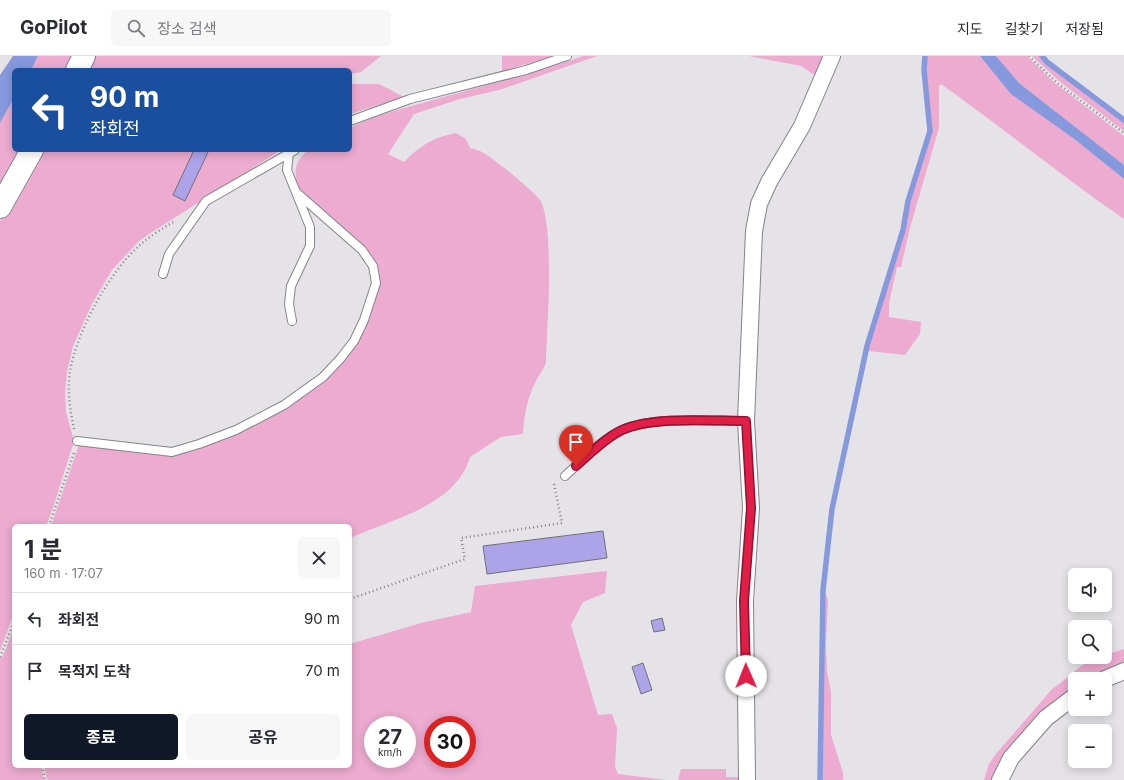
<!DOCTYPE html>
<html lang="ko">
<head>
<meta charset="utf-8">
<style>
	:root { --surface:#fff; --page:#f7f7f7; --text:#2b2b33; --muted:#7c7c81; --line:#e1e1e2; --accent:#111827 }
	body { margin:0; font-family:Inter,"Noto Sans KR",sans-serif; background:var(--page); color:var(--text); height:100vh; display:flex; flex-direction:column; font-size:15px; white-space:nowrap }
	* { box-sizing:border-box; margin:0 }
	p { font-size:13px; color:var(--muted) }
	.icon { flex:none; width:22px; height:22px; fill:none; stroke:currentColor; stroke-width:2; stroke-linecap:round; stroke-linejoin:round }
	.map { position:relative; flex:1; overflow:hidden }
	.side { position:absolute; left:12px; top:468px; width:340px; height:244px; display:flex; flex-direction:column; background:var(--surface); border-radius:6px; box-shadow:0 2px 10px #0003 }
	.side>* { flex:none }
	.hud { position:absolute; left:12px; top:12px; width:340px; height:84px; border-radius:6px; box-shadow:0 2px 10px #0003; background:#1a4fa0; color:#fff; overflow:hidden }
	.tools { position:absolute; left:1068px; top:512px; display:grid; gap:8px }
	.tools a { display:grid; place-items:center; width:44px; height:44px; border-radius:6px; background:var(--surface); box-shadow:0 2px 10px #0003; font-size:20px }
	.speed { position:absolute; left:364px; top:660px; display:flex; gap:8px; font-size:20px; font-weight:700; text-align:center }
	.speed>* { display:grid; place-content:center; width:52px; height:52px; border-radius:50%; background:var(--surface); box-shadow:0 2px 10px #0003; line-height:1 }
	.speed small { font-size:10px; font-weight:400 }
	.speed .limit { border:6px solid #d22; background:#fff; color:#111 }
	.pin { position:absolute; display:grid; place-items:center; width:34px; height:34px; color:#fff; margin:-41px -17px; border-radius:50% 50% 50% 0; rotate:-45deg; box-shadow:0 0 4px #0007 }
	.pin .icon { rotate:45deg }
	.me { position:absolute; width:44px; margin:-22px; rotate:359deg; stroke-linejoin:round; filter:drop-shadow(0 0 3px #0008) }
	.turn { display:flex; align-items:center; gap:14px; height:84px; padding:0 12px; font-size:18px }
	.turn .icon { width:52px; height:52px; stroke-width:2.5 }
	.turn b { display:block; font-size:28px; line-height:34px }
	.round { display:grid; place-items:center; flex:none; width:42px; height:42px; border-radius:6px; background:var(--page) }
	.summary { display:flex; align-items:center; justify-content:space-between; height:68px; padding:0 12px }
	h1 { font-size:24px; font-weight:700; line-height:30px }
	.action { display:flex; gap:8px; margin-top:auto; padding:8px 12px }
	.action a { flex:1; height:46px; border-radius:6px; background:var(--accent); color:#fff; font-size:16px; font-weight:700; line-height:46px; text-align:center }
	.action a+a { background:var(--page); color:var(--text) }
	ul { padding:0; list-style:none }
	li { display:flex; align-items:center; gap:12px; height:52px; padding:0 12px; border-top:1px solid var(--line) }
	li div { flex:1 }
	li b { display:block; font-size:15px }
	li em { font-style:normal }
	header { display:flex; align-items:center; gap:24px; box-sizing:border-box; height:56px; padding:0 20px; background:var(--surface); border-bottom:1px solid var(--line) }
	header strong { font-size:19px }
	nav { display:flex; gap:22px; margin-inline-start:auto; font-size:14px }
	.search { width:280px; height:36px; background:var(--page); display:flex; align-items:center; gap:10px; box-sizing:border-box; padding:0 14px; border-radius:6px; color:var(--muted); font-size:15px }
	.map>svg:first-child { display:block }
</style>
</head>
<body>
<header>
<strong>GoPilot</strong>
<div class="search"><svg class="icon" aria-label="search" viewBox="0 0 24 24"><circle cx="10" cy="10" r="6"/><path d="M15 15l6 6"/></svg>장소 검색</div>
<nav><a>지도</a><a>길찾기</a><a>저장됨</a></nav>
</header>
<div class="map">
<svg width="1124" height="724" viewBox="0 0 1124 724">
	<rect width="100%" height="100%" fill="#e5e3e7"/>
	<path fill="#ecabcf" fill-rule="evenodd" d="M38,0H75L68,14H31Z
		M92,0H381L361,16L350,18V14H85Z
		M502,0H553L502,15Z
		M583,0H597L499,34L460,43L414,58L388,98L404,106C421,89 432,82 456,77L466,83L470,92C484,94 494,105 506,113C513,119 535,137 540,144C555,170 547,272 546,306C544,314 539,318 536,325C527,342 524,360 523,378L501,381L470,401C456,450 392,463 350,482V470H51L79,389L148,397L200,392L216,387L257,367L333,316L379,231V217L375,206L297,130C294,112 295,106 308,94H350V72C379,57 409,51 440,42C488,29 536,17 583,0Z
		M749,0H828L819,22L801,10Z
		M927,0H980L998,21L1124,123V163C1062,120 1003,72 941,28L939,30V72L911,168L901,211H897L889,247V261L921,266L920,278L905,299L868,295L905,174L910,145L931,75L925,14Z
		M996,0H1027L1056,28L1124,80V109L1019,27Z
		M1032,0H1041L1046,7L1124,65V75L1059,25Z
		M350,28H379L404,41L350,58Z
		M14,42V94H24L0,135V67Z
		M41,94H281L149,178L138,186L112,214L92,248L73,290L67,316L65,337L66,356L74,385L53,452L46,470H14V557L0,595V165Z
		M607,515L605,537L583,546L571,569L598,659L612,658L617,672L615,711L618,718L666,724H47L44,710H350V588L421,567L471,556L475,530ZM373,669H407V703H373ZM433,669H467V703H433Z
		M824,534L828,544L826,589L827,616L831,636V679L843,717V724H822Z
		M14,571V710H41L44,724H0V602L3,600Z
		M1124,593V612L1099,623H1075V637L997,724H984L989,708L995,699L1053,632C1070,623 1083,601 1105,601V599Z
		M681,713H726V721H741V724H678Z"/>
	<path fill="#8699dc" d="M13,0H38L31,14H14V42L0,67V19Z
		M980,0H996L1019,27L1124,109V123L1073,82L1011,38Z"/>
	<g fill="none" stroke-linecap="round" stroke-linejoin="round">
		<path stroke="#8699dc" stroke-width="5.5" d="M1042,0L1047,6L1124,64
			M820,724L823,534L832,453L867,290L903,174L908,145L930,75L924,14L925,0"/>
	</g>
	<path fill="#aca3e9" stroke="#727175" d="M194,94H209L185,145L173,139Z
		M603,475L607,502L487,518L483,490Z
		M662,562L665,574L654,576L651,565Z
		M643,607L652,634L641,638L632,611Z"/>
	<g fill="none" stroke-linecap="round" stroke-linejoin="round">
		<g stroke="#858387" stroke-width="10">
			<path id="service" d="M350,65L410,43L526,14L567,0
				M289,97L287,114L310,171V190L291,230L289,248L292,265
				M163,218L169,198L206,145L295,94
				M77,385L172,396L199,388L236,374L284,349L323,321L340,303L354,285L364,264L376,227L373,210L362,194L296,136
				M565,420C582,405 600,384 622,374C653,360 711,365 746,365"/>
		</g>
		<g stroke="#858387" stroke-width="18">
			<path id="minor" d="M1105,623L1124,615
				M747,724L745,545L751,452L746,365L754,175L759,148L769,126L802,70L832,0
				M1000,724L1011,702L1046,662L1075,640"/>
		</g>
		<g stroke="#858387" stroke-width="24">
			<path id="secondary" d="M77,14L84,0
				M0,151L32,94"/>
		</g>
		<path stroke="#878688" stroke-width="2.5" stroke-dasharray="1 3" stroke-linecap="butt" d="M1029,0L1057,27L1124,77
			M74,373C70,354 67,335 70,315C77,275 109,216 140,189C150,180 163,172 175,165
			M49,470L74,397
			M350,543L465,503L461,482L562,467L554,428
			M0,601L14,566
			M42,710L45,724"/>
		<use href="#service" stroke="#fff" stroke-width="8"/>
		<use href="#minor" stroke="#fff" stroke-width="16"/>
		<use href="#secondary" stroke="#fff" stroke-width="22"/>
	</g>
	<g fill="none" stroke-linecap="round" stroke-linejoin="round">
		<g stroke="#92132f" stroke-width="10">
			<path id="route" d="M576,410C590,398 605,382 622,374C654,360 711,365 746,365L751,452L744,545L746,620"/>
		</g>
		<use href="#route" stroke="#e11d48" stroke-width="7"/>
	</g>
</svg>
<div class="tools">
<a><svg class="icon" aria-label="sound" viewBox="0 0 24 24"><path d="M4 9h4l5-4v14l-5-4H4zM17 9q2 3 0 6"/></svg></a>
<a><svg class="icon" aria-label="search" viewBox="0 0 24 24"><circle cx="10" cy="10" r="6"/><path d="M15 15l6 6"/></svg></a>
<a>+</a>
<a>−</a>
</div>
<div class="speed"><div>27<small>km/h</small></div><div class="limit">30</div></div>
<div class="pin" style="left:576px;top:410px;background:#d93025"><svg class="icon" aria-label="arrive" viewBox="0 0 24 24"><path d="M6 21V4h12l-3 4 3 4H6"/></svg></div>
<svg class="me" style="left:746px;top:620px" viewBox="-20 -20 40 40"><circle r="19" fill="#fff"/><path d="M0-13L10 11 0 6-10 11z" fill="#e11d48"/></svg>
<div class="hud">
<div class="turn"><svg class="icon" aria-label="left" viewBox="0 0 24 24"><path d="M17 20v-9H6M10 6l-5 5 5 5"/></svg><div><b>90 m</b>좌회전</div></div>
</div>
<section class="side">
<div class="summary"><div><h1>1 분</h1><p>160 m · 17:07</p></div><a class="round"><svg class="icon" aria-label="close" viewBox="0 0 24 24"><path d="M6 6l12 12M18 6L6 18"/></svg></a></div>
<ul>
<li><svg class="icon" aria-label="left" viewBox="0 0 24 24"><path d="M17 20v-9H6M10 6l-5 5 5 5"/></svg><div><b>좌회전</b></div><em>90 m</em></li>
<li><svg class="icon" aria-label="arrive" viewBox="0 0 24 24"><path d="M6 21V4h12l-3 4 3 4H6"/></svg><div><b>목적지 도착</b></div><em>70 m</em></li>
</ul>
<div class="action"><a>종료</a><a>공유</a></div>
</section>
</div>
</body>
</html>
